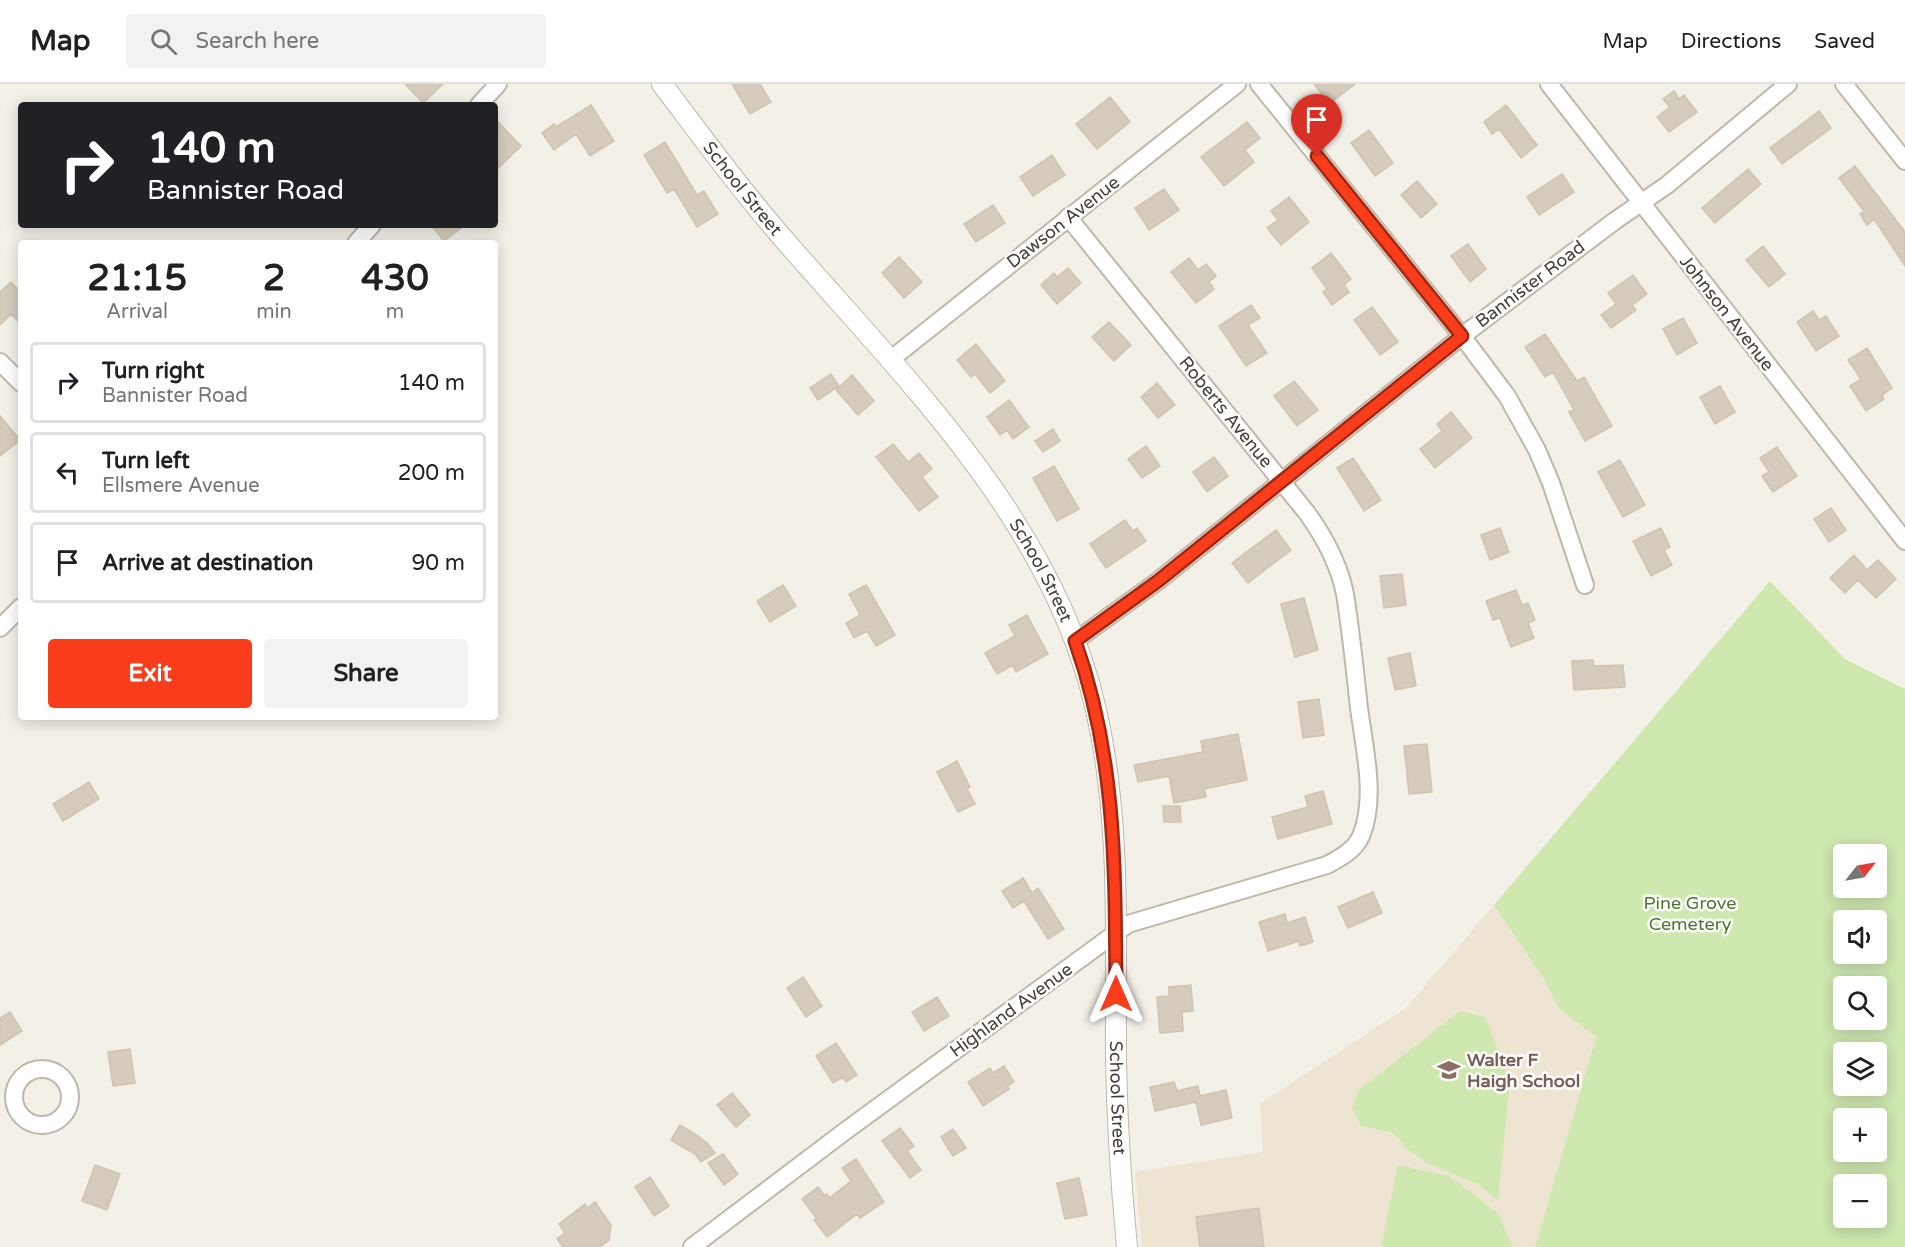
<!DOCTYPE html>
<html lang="en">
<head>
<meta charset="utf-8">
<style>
	:root { --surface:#fff; --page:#f2f2f2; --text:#202124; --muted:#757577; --line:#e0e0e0; --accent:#f93c19 }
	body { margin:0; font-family:"Varela Round",sans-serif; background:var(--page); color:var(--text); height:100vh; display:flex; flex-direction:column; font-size:22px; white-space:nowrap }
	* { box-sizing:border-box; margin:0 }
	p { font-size:20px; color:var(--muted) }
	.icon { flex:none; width:33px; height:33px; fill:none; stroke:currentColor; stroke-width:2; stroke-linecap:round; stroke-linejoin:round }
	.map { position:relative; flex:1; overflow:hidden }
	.sheet { position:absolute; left:18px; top:156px; width:480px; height:480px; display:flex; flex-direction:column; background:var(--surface); border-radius:6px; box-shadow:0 3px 15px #0003 }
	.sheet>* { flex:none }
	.banner { position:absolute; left:18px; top:18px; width:480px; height:126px; border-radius:6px; box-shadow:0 3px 15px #0003; background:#202124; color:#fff; overflow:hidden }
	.needle { width:39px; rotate:59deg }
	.buttons { position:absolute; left:1833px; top:760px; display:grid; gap:12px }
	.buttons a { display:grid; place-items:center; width:54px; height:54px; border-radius:6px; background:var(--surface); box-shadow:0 3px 15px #0003; font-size:30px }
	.pin { position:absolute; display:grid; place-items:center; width:51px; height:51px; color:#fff; margin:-62px -26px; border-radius:50% 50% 50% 0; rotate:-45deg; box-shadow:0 0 6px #0007 }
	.pin .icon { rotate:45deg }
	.me { position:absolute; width:66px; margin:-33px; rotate:0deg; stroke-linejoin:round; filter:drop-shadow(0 0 4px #0008) }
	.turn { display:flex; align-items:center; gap:21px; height:126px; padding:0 30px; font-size:27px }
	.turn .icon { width:78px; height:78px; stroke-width:2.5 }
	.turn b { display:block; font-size:42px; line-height:51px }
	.eta { display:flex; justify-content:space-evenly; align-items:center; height:102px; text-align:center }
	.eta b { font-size:36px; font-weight:800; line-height:42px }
	.button { display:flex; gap:12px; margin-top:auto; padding:12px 30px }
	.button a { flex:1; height:69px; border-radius:6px; background:var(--accent); color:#fff; font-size:24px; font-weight:800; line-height:69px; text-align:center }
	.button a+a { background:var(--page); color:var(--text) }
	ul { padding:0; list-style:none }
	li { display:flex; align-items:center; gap:18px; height:81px; margin:0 12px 9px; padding:0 18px; border:3px solid var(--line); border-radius:6px }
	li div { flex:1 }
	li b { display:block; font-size:22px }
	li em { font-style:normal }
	header { display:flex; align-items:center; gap:36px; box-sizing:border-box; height:84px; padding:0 30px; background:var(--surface); border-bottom:2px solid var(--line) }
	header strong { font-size:28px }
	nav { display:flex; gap:33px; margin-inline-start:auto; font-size:21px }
	.search { width:420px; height:54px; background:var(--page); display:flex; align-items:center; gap:15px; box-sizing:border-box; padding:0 21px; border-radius:6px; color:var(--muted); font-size:22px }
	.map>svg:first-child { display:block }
</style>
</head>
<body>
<header>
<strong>Map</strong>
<div class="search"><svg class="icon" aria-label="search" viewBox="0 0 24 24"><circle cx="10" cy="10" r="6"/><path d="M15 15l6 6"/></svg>Search here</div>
<nav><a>Map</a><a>Directions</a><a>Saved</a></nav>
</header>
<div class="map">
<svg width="1905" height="1163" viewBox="0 0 1905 1163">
	<rect width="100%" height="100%" fill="#f3f0e7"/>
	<path fill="#ede5d1" d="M1494,821L1544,895L1559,924L1596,952L1535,1163H1142L1135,1088L1263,1068L1260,1020L1406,924Z"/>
	<path fill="#cee8b0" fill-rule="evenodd" d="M1770,497L1845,575L1905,605V1163H1535L1596,953L1559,924L1544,895L1494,821ZM1844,771H1876V804H1844ZM1844,837H1876V870H1844ZM1844,903H1876V936H1844ZM1844,969H1876V1002H1844ZM1844,1035H1876V1068H1844ZM1844,1101H1876V1134H1844Z
		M1460,927L1485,933L1510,997L1498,1117L1478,1100L1427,1079L1407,1065L1394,1049L1361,1042L1352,1023L1359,1006Z
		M1398,1081L1448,1092L1475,1111L1499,1131L1513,1163H1381Z"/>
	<path fill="#d5ccbd" stroke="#d0c4b0" stroke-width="1.5" d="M405,0H443L423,19Z
		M732,0H760L771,18L750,30Z
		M1314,0H1355L1329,20Z
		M1674,7L1679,15L1684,11L1697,28L1669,48L1657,33L1670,23L1663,15Z
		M1110,13L1130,38L1097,65L1076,40Z
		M591,21L614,57L590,72L576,50L554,66L542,49L554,40L556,43Z
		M1506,21L1537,61L1521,74L1499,45L1492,50L1484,38Z
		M1819,27L1831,44L1782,80L1770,64Z
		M495,35L521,62L495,87Z
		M1247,38L1260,54L1245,66L1254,78L1224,102L1201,73Z
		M1369,46L1393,79L1375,92L1351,59Z
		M665,58L697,111L704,107L718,130L697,143L674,105L667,109L644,71Z
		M1052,71L1065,91L1033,112L1020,93Z
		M1855,82L1905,148V182L1874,135L1867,141L1860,130L1864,127L1839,94Z
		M1748,85L1761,100L1715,139L1702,124Z
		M1562,90L1574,108L1539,131L1527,113Z
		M1417,97L1437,120L1421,134L1401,111Z
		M1164,105L1179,126L1149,146L1135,124Z
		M1289,113L1309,138L1281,161L1267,144L1278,136L1271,127Z
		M993,121L1005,139L976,158L964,140Z
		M431,141H465L444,157Z
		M1468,160L1486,185L1470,198L1451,172Z
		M1763,162L1785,190L1769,203L1746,176Z
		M1331,169L1351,195L1344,201L1349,208L1332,221L1323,208L1327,205L1312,184Z
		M899,173L922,198L904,214L882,189Z
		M1189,174L1198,186L1206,180L1216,192L1209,198L1214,205L1196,219L1171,188Z
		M1068,184L1081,199L1057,220L1041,201L1054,189L1057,193Z
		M1633,191L1647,210L1632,221L1636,226L1611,244L1601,231L1616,220L1608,209Z
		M11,198L21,209V240L11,230L0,241V208Z
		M1251,221L1260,234L1248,241L1267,269L1246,282L1219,242Z
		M1372,223L1398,258L1380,271L1354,236Z
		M1813,227L1819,236L1826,232L1839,252L1816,267L1797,238Z
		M1683,234L1697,259L1677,271L1663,245Z
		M1109,238L1131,261L1114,277L1092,253Z
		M1545,250L1577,297L1584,293L1612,342L1585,357L1569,328L1574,326L1553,288L1545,293L1525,263Z
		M976,260L1005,297L990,309L975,290L971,293L957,276Z
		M1867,264L1892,304L1882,311L1884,315L1866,327L1850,302L1861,295L1848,276Z
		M831,290L839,302L818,316L810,304Z
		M852,291L874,317L858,331L836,306Z
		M1294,297L1318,326L1297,342L1274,312Z
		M1157,299L1175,321L1158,334L1141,313Z
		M1720,302L1735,328L1715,340L1700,313Z
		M1009,316L1029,343L1013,355L1007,346L1000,351L987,333Z
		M1451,328L1472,354L1435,384L1420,365L1442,347L1437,340Z
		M0,332L20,356L0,372Z
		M1053,345L1060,357L1043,368L1035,357Z
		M893,360L908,378L919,369L932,385L922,393L938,413L919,427L876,373Z
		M1146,362L1160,382L1142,394L1128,375Z
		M1777,363L1797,392L1773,408L1762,392L1769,388L1760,374Z
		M1214,373L1228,392L1207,408L1193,388Z
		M1353,374L1381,416L1364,427L1337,384Z
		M1620,376L1645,421L1623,433L1598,388Z
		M1054,382L1079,425L1057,437L1033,394Z
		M1831,424L1846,446L1829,458L1814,435Z
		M1125,436L1133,447L1137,444L1146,457L1106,484L1090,460Z
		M1500,444L1509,468L1490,476L1481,451Z
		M1661,444L1670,463L1664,466L1672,481L1651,492L1633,457Z
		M1276,446L1291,466L1248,499L1232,479Z
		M1854,471L1867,486L1878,476L1896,495L1876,514L1858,496L1845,509L1830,494Z
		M1402,490L1406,521L1384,524L1380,492Z
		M783,501L796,522L770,538L757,517Z
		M866,501L895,551L876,562L867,547L854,554L846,539L860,531L849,510Z
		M1516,506L1522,521L1528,519L1535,536L1528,539L1534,554L1511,563L1500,534L1493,536L1486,517Z
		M1304,514L1318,566L1295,573L1281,520Z
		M1027,531L1048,570L1016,588L1013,581L997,590L985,569L1015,552L1009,541Z
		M1410,569L1416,602L1395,606L1388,574Z
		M1593,576L1594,582L1623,581L1625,603L1574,606L1572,577Z
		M1319,615L1324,651L1303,654L1298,618Z
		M1238,650L1247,696L1204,705L1206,713L1174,719L1169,692L1138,698L1134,681L1203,668L1201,657Z
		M1427,660L1432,708L1409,710L1404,662Z
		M957,677L970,703L967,705L975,720L958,728L937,688Z
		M89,698L99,715L63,737L53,720Z
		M1323,707L1332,740L1278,755L1272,733L1308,723L1305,712Z
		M1163,722H1180L1181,738H1164Z
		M1023,794L1032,809L1038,804L1064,845L1048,855L1024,817L1013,824L1002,807Z
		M1373,808L1382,829L1348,844L1338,823Z
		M1285,830L1287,839L1305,833L1313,858L1300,862L1299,857L1268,867L1259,838Z
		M803,893L822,922L806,933L787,904Z
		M1191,901L1193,927L1182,928L1183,947L1160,949L1157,913L1169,912V903Z
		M937,913L949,932L924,947L912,928Z
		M10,928L22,947L0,961V934Z
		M836,959L857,991L846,998L843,993L833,999L816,972Z
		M130,965L135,999L113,1002L108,968Z
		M1004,982L1014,998L1007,1002L1009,1005L983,1022L968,998L990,984L993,989Z
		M1174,998L1177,1007L1198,1002L1200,1012L1226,1006L1232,1034L1201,1041L1196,1018L1155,1027L1150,1003Z
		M732,1009L750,1031L736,1043L717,1021Z
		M680,1041L698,1052L707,1059L715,1069L701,1078L695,1070L671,1056Z
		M900,1044L914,1062L907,1067L921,1086L910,1094L882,1057Z
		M953,1045L966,1064L953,1072L941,1053Z
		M723,1070L738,1090L724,1101L708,1079Z
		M856,1075L884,1118L860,1134L857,1130L827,1153L814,1136L817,1135L802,1115L818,1103L825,1112L827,1110L829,1114L851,1097L842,1084Z
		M95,1081L120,1090L107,1126L82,1117Z
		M650,1093L669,1122L654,1132L635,1103Z
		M1079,1094L1087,1131L1065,1135L1057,1099Z
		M595,1118L611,1141L609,1156L600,1163H563L557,1155L565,1149L559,1140L585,1120L587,1124Z
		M1259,1124L1264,1163H1200L1196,1133Z"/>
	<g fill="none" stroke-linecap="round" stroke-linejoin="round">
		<g stroke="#bfb8aa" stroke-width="20">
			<path id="minor" d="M1259,0L1462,252L1507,312L1537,366L1551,399L1585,501
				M1549,0L1905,457
				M1844,0L1905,77
				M479,21L498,0
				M356,159L372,141
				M890,276L1237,0
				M0,278L21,299
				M0,544L21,523
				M1075,557L1158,497L1462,252L1616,136L1667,101L1788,0
				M14 1013a28 28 0 1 1 56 0a28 28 0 1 1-56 0Z
				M692,1163L844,1048L1128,840L1327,781C1340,774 1355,766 1361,752C1377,714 1364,663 1359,624C1355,586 1351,548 1345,510C1339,480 1325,454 1307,429L1068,133"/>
		</g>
		<g stroke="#bfb8aa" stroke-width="22">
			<g id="tertiary">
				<path id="s1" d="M662,0C703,54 743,109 788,160C909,299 1054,440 1096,626C1122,740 1115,857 1116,973C1117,1037 1121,1100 1127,1163"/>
			</g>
		</g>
		<use href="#minor" stroke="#fff" stroke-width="16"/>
		<use href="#tertiary" stroke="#fff" stroke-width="20"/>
	</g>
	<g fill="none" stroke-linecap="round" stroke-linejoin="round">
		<g stroke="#a22710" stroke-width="15">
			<path id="route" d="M1116,910C1115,787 1117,675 1075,557L1158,497L1462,252L1317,72"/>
		</g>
		<use href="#route" stroke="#f93c19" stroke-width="10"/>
	</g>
	<defs>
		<g id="school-bare" transform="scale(1.8)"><path d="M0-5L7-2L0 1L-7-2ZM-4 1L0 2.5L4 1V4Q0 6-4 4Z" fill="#8d6e63" stroke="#fff" stroke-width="2.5" paint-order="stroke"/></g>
	</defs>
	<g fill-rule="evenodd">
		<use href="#school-bare" x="1449" y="986"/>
	</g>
	<g text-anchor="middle" stroke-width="5" stroke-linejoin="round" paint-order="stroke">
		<g font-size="18" fill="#474036" stroke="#fff">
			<text dy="6" stroke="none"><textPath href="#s1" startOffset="132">School Street</textPath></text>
			<text transform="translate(1063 138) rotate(-38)" y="6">Dawson Avenue</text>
			<text transform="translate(1530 200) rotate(-37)" y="6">Bannister Road</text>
			<text transform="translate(1727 229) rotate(52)" y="6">Johnson Avenue</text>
			<text transform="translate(1226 328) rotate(51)" y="6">Roberts Avenue</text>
			<text dy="6" stroke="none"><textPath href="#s1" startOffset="618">School Street</textPath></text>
			<text transform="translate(1011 926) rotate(-36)" y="6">Highland Avenue</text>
			<text dy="6" stroke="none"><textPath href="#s1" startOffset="1158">School Street</textPath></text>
		</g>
		<g font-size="18" fill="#477829" stroke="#fff">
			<text x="1690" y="825">Pine Grove<tspan x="1690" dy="21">Cemetery</tspan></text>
		</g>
		<g font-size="18" font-weight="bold" fill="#785e54" stroke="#fff" text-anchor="start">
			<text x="1467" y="982">Walter F<tspan x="1467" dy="21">Haigh School</tspan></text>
		</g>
	</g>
</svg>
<div class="buttons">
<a><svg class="needle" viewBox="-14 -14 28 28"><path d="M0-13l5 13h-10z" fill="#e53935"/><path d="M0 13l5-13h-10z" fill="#757577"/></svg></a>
<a><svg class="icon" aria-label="sound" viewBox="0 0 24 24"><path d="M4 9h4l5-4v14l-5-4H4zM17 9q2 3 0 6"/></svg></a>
<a><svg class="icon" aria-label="search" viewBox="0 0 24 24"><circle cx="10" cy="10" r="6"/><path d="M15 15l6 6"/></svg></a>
<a><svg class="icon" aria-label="layers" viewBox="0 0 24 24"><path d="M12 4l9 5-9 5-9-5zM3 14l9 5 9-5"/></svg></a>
<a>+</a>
<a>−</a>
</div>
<div class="pin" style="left:1317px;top:72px;background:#d93025"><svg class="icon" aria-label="arrive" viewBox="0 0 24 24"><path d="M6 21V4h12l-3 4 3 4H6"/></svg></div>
<svg class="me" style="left:1116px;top:910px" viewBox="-20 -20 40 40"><path d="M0-17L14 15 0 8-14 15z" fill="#f93c19" stroke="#fff" stroke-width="4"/></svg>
<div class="banner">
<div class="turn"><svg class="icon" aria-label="right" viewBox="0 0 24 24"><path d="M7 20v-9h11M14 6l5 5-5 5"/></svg><div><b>140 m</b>Bannister Road</div></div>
</div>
<section class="sheet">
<div class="eta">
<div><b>21:15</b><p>Arrival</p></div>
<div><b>2</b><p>min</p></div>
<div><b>430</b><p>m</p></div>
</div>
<ul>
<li><svg class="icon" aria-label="right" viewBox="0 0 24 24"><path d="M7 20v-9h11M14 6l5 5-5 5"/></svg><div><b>Turn right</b><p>Bannister Road</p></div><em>140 m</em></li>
<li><svg class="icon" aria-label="left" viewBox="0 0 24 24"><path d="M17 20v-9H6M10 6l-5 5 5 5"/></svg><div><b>Turn left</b><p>Ellsmere Avenue</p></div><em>200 m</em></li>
<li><svg class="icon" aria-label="arrive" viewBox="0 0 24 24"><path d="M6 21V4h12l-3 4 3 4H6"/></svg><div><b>Arrive at destination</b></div><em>90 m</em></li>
</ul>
<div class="button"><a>Exit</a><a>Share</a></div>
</section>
</div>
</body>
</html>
